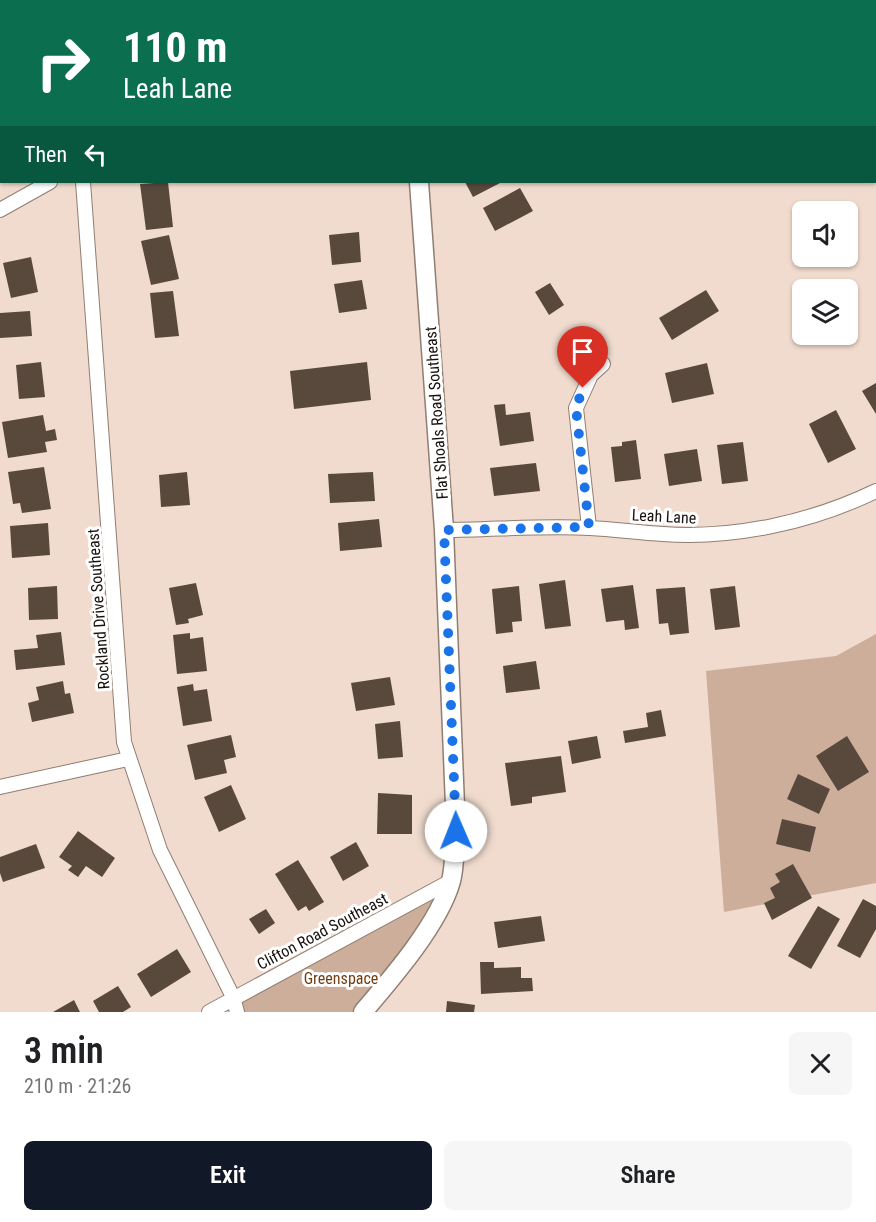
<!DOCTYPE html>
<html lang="en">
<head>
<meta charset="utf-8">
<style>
	:root { --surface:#fff; --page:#f6f6f6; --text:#202124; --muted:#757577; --accent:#111827 }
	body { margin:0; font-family:"Roboto Condensed",sans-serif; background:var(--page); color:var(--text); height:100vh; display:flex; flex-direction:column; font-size:22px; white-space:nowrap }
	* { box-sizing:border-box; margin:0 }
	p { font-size:20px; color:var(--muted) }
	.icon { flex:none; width:33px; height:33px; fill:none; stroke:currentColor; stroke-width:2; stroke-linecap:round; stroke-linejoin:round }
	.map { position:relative; height:1012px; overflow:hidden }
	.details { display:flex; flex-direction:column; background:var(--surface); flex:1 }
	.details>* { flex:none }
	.hud { position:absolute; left:0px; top:0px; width:876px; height:183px; box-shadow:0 2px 4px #0004; background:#0b6e4f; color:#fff; overflow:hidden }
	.buttons { position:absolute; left:792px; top:201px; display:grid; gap:12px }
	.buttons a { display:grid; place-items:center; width:66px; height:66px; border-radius:9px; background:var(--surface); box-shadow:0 2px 4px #0004; font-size:30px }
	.pin { position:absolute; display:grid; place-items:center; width:51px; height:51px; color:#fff; margin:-62px -26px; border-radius:50% 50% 50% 0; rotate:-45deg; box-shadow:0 0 6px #0007 }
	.pin .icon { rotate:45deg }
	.me { position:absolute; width:66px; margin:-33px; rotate:359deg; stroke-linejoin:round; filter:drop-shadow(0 0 4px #0008) }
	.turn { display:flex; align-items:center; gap:21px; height:126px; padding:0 24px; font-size:27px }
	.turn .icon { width:78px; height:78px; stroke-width:2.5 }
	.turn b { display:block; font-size:42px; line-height:51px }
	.then { display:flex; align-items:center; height:57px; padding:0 24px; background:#0003; gap:12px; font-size:22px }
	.round { display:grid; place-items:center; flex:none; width:63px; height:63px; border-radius:9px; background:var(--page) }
	.headline { display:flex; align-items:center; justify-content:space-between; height:102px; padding:0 24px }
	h1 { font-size:36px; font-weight:600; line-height:45px }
	.button { display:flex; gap:12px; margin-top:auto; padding:12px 24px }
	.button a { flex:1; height:69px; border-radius:9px; background:var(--accent); color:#fff; font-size:24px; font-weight:600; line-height:69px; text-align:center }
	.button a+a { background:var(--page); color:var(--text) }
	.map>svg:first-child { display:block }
</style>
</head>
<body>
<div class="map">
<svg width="876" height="1012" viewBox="0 0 876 1012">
	<rect width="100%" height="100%" fill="#f0dbce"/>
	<path fill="#ccae9a" d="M876,634V883L724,912L706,671L836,656Z
		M451,881L360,1012H240L233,997Z"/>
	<path fill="#59493d" d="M168,182L173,227L146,230L140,184Z
		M465,182H502L473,197Z
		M520,188L533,211L495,231L483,208Z
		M359,232L361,262L332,265L329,235Z
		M169,235L179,279L151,285L141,241Z
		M31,257L38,292L11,298L3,263Z
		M362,280L367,309L339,313L334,284Z
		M550,283L564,305L549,315L535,292Z
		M706,290L719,311L672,340L659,318Z
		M173,291L179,336L155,338L150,293Z
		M30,311L32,336L0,338V313Z
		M41,362L45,397L19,399L16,365Z
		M367,362L371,400L294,409L290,371Z
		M707,363L714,394L672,403L665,373Z
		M876,383V414L862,391Z
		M505,404L506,415L530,412L534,441L500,446L494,405Z
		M836,410L856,449L828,463L809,424Z
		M43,415L46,431L55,429L57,440L45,442L47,452L8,458L2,422Z
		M636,440L641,479L615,482L611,447L622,446V442Z
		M743,442L748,481L722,484L717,445Z
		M697,449L702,481L669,486L664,454Z
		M536,463L540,491L494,496L490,468Z
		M44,467L51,509L22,513L20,503L13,504L8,472Z
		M187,472L190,505L161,507L159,475Z
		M373,472L375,501L330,503L328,474Z
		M379,519L382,547L340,551L338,523Z
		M48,523L50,555L12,558L10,526Z
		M565,580L571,626L545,629L539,584Z
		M196,583L203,615L188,619L189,623L176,625L169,588Z
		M633,585L639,628L625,630L624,620L606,622L601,589Z
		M57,586L58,619L29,620L28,588Z
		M519,586L522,621L512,622L513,632L496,634L492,589Z
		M735,586L740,627L715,630L710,589Z
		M685,587L689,633L670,635L668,623L659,624L656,589Z
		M61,632L65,665L16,670L14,650L38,648L36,635Z
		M190,633V639L203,637L207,671L177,674L173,635Z
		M536,661L540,689L506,693L503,666Z
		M390,677L395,705L356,711L351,683Z
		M63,681L65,694L70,693L74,713L32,722L28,703L39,700L36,687Z
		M193,684L194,691L207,689L212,721L183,726L177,687Z
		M661,710L666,736L625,743L623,731L648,727L646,713Z
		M400,721L403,757L378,759L375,724Z
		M231,735L236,757L224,760L227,773L195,780L187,745Z
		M597,736L601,758L572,764L568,741Z
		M847,736L869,772L838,791L816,756Z
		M561,756L566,792L532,797V803L511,806L505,763Z
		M798,774L830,789L819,814L787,799Z
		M231,785L246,819L219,832L204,797Z
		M378,793L412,795V834H377Z
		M782,819L816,827L810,852L776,844Z
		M78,831L115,858L102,877L86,866L78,877L68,870L72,866L59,857Z
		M356,842L369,866L343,881L330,857Z
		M36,844L45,868L3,882L0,873V857Z
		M298,860L324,902L309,911L306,906L298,911L275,874Z
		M793,864L812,898L772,920L764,903L775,898L770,888L780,882L775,874Z
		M863,899L876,906V929L860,958L837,946Z
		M818,906L840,919L811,969L788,956Z
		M266,909L275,923L259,934L249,919Z
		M541,916L545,941L498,948L494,922Z
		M177,949L191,972L151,997L137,974Z
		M480,962H494V968L521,967V978H532L533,991L481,994Z
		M118,986L131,1007L123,1012H99L93,1001Z
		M74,1000L80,1012H53Z
		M447,1001L475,1005L474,1012H446Z"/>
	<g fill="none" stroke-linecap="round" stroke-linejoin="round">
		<g stroke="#907e72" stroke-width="16">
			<path id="minor" d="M702,2L703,0
				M83,182L124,742L160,850L233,997L237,1012
				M0,210L50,182
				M589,527L576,408L591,375L603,364
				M444,530C491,530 544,525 590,528C615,529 639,533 663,534C735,539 812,522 876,491
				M0,787L128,759
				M209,1012L451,881"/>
		</g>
		<g stroke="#907e72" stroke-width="21">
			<path id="tertiary" d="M417,2V0
				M363,1012C392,978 439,924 451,881C455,866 454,847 456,831L444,530L419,182"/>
		</g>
		<use href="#minor" stroke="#fff" stroke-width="14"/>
		<use href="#tertiary" stroke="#fff" stroke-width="18"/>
	</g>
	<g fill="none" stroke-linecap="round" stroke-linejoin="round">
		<path stroke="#1a73e8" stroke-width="10" stroke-dasharray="0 18" d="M456,831L444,530L589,527L576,408L583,388"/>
	</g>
	<g text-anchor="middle" stroke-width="6" stroke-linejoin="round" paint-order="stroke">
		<g font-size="16" fill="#18110d" stroke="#fff">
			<text transform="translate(436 413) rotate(-94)" y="6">Flat Shoals Road Southeast</text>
			<text transform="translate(664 516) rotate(3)" y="6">Leah Lane</text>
			<text transform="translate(98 609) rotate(-94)" y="6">Rockland Drive Southeast</text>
			<text transform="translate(322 931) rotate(-28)" y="6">Clifton Road Southeast</text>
		</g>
		<g font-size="16" fill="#723d11" stroke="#fff">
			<text x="341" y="984">Greenspace</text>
		</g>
	</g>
</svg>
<div class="buttons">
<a><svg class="icon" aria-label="sound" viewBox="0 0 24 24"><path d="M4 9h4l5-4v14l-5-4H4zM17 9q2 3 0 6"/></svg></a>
<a><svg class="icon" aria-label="layers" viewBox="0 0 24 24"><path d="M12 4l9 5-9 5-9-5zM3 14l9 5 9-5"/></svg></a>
</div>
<div class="pin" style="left:583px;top:388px;background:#d93025"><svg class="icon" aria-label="arrive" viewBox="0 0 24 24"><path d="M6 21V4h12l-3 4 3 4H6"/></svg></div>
<svg class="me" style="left:456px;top:831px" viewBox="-20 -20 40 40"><circle r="19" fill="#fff"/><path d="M0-13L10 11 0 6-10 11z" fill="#1a73e8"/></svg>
<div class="hud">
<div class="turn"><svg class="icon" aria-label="right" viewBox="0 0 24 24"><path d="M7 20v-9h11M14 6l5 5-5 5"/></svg><div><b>110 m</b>Leah Lane</div></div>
<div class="then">Then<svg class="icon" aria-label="left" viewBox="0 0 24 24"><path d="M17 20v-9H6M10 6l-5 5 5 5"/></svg></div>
</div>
</div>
<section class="details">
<div class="headline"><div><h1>3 min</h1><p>210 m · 21:26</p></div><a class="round"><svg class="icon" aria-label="close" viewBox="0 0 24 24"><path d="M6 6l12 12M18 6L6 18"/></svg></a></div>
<div class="button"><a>Exit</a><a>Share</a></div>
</section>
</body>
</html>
